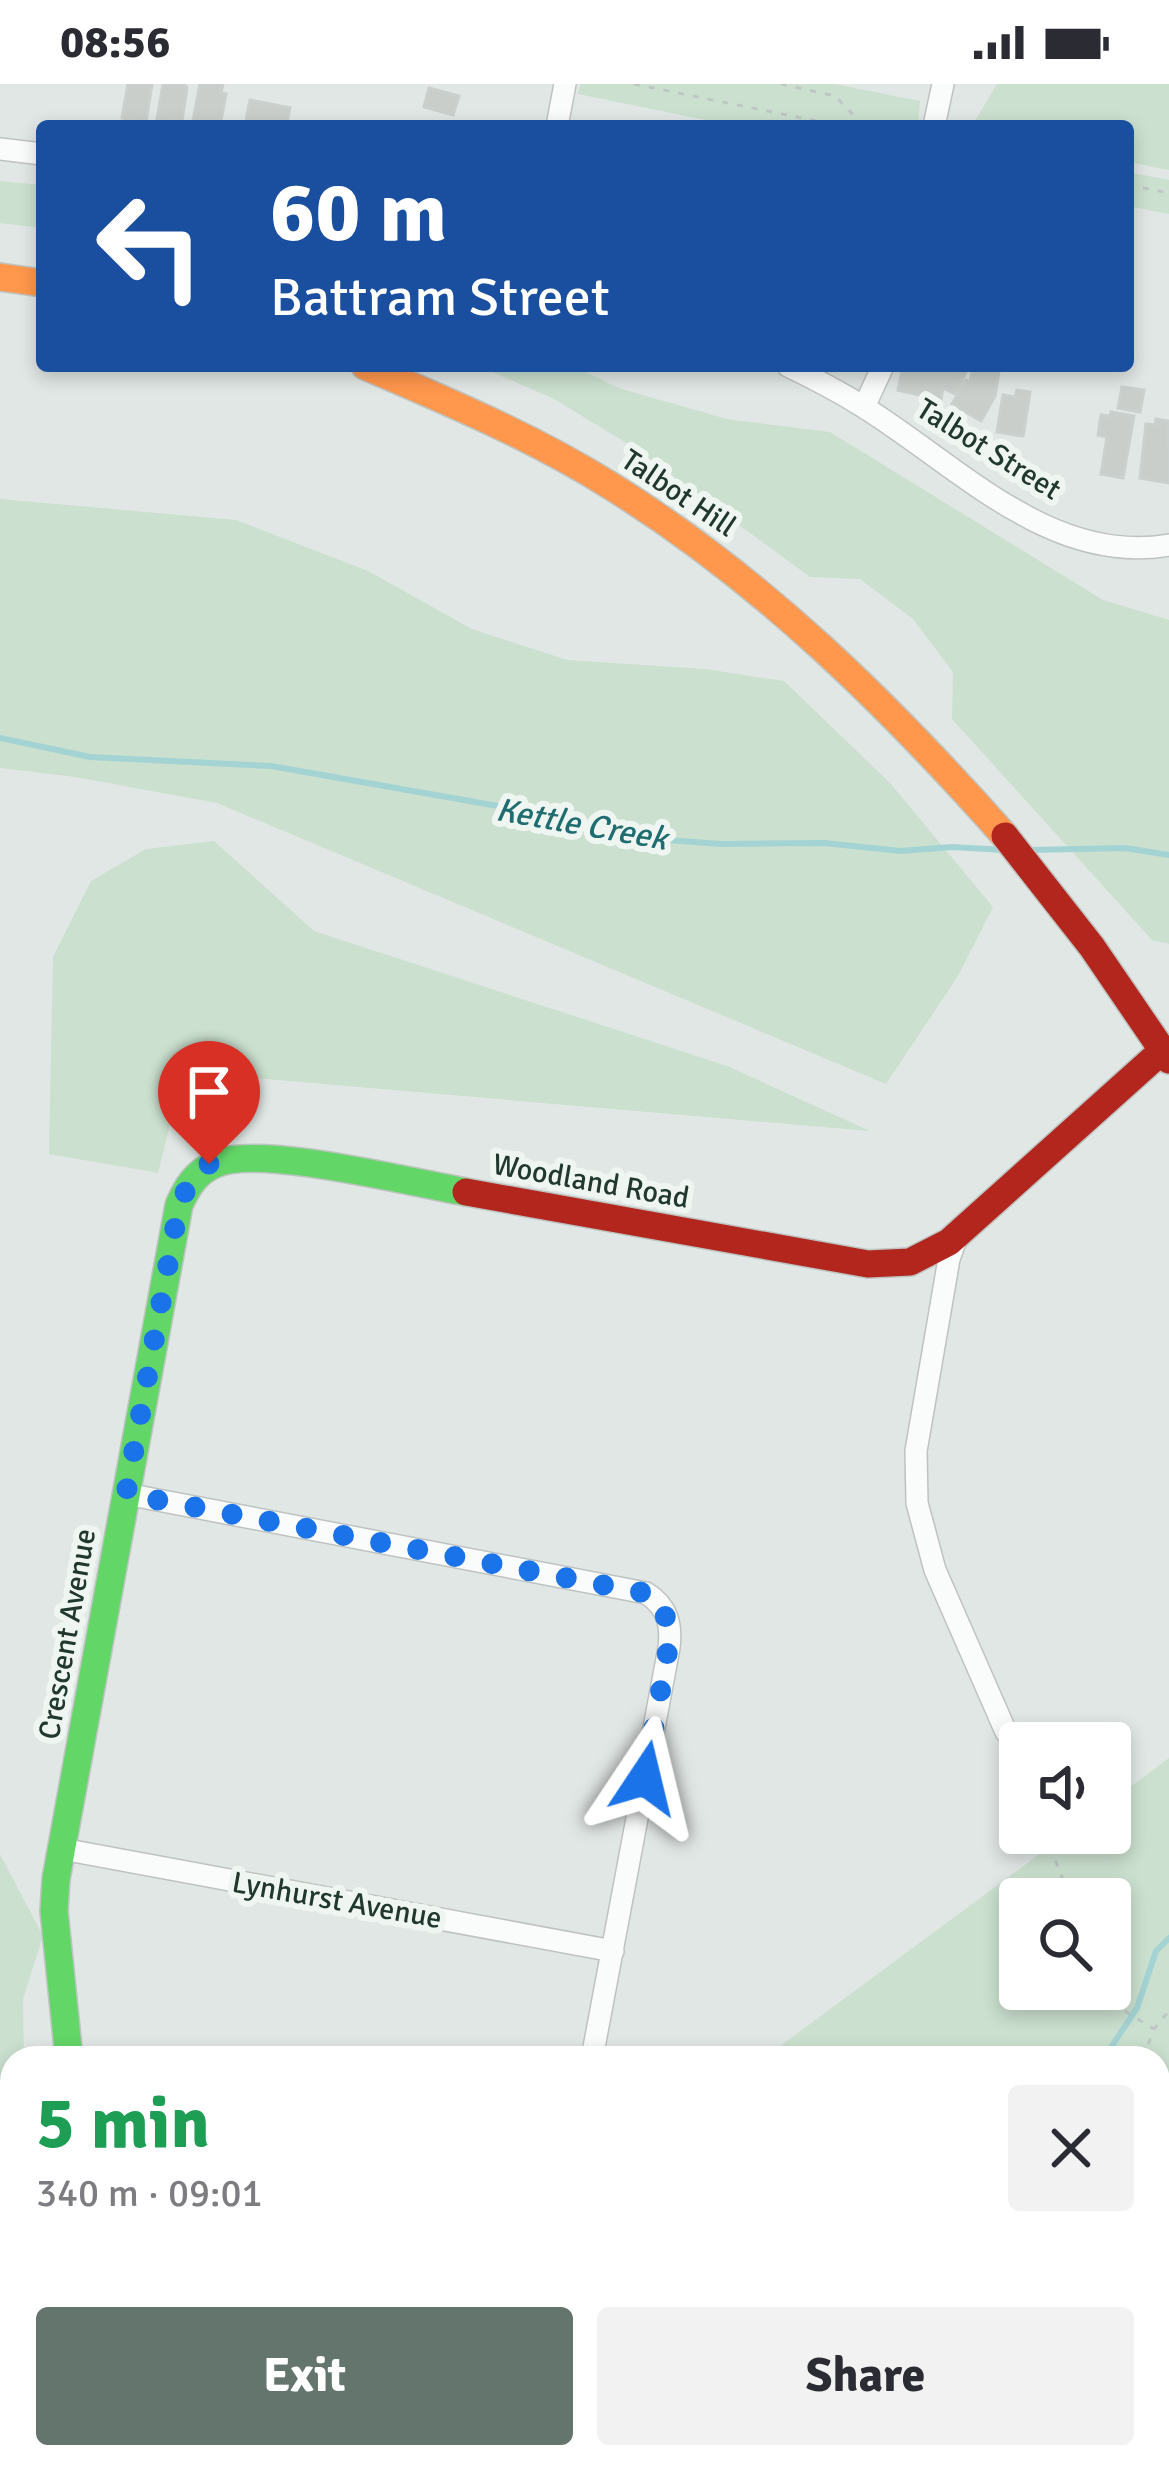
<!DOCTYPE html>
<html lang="en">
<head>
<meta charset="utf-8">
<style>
	:root { --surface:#fff; --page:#f2f2f3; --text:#2b2b33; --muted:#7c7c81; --accent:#64756e }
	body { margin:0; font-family:Signika,sans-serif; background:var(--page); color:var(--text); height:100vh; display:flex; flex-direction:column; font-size:45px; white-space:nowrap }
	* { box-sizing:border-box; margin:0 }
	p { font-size:39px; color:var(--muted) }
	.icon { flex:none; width:66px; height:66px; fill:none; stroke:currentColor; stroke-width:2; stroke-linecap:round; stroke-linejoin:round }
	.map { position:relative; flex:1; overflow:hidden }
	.side { position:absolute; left:0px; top:1962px; width:1170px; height:423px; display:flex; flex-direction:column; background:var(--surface); border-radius:36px 36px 0 0; box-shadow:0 6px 18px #0003 }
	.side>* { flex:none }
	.banner { position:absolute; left:36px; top:36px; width:1098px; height:252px; border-radius:12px; box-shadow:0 6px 18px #0003; background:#1a4fa0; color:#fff; overflow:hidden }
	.tools { position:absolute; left:999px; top:1638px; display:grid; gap:24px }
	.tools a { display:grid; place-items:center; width:132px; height:132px; border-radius:12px; background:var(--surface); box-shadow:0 6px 18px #0003; font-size:60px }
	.pin { position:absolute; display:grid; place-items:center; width:102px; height:102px; color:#fff; margin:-123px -51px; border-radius:50% 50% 50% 0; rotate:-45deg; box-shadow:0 0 12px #0007 }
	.pin .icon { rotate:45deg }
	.me { position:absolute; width:132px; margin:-66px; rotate:10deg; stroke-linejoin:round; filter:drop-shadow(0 0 9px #0008) }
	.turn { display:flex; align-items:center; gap:42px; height:252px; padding:0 36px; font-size:54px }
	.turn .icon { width:156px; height:156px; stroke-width:2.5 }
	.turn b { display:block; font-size:84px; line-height:102px }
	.round { display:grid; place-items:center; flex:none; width:126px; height:126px; border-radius:12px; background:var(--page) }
	.summary { display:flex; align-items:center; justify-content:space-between; height:204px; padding:0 36px }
	h1 { font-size:72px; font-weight:700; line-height:90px; color:#1e9e55 }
	.button { display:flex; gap:24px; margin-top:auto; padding:24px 36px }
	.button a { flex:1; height:138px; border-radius:12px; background:var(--accent); color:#fff; font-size:48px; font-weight:700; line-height:138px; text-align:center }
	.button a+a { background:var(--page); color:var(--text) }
	.status { display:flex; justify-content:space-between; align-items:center; height:84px; padding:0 60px; background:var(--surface); direction:ltr }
	.status svg { height:33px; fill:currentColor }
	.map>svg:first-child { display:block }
</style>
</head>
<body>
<div class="status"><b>08:56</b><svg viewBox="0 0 49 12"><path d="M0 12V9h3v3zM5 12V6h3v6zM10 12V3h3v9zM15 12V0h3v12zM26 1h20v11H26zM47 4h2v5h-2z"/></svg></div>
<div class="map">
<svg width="1169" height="2383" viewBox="0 0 1169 2383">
	<rect width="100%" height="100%" fill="#e1e7e4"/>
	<path fill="#cbe0cf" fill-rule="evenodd" d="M580,0H835L920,17L918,42H735L578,10Z
		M997,0H1169V86L1128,78V42H972Z
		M1128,88L1169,96V130L1128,122Z
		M0,97L42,101V144L0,139Z
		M479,282H574L618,304L727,335L830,348L1103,516L1169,536V860L1152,856L952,635L953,588L913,535L860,495L810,493L633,363L554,315Z
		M0,415L236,436L368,487L472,545L567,576L705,585L784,597L890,699L993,823L958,892L886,1000L217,719L75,693L0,684Z
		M214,757L314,847L727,982L870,1047L183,988L158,1089L49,1070L53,873L91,797L146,765Z
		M1169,1674V2383H635V2373H1158V1974H764L1068,1749H1110V1718ZM1020,1815H1110V1905H1020Z
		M0,1770L43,1852L23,1915L24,1974H12V2210L0,2262Z"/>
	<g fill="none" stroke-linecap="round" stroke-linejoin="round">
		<path stroke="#a4d3d3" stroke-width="6" d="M0,654L90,673L271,682L509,724L572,741L655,755L720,760L824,759L901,767L952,763L1005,766
			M1031,766L1125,764L1169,771
			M1104,1974L1137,1924L1156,1867L1169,1854
			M912,2383L918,2373"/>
	</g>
	<path fill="#c9cecb" stroke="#cad0cd" stroke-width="3" d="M128,0H152L146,38L122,34Z
		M163,0H184L187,4L182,37L171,35L166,42L156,41Z
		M200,0H223L221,9L226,10L220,42H192Z
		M429,4L459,12L453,31L424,23Z
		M250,16L290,24L286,42H245Z
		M903,282H956L966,288L955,310L943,304L941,316L898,306Z
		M973,282H1000L995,312L981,337L952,320L966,296L970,298Z
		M1122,303L1144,306L1140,328L1118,324Z
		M1017,306L1030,308L1023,352L997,348L1003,311L1015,313Z
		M1111,328L1134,332L1123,394L1101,390L1107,353L1098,351L1101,331L1110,332Z
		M1156,335L1168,337L1169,399L1140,394L1146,340L1155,341Z"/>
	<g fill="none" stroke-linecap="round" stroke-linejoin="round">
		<g stroke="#bec3c1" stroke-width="24">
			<path id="street" d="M557,42L565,0
				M934,42L943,0
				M0,65L42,70
				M788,282C813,294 838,307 862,322C955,379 1050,482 1169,461
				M864,323L883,282
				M957,1152L949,1175L916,1367L917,1419L935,1486L1006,1648
				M126,1410L646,1509C667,1522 672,1540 669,1564L592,1974
				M62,1765L613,1867
				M0,2323L12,2299
				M463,2383L465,2373"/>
		</g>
		<g stroke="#bec4c1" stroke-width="30">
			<path id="fast" d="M69,1974L54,1827L56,1795L179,1121C187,1103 196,1088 215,1080C259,1060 413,1099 466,1108"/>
		</g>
		<g stroke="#bec4c1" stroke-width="30">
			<path id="slow" d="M0,193L42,199
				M365,282C449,318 533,353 611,402C762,496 887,619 1005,752"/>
		</g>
		<g stroke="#bec4c1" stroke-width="30">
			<path id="jam" d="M1005,752L1092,863L1169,976
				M466,1108L868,1180L910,1178L949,1158L1163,966"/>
		</g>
		<path stroke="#bfc7c4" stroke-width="3" stroke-dasharray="6 9" stroke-linecap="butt" d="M634,0L841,42
			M781,0L835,12L864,42
			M1128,101L1169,109
			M1013,1667L1020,1687
			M1044,1749L1071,1815
			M1107,1905L1112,1919L1154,1945
			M1143,1974L1154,1945L1169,1927
			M1158,2201L1169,2207
			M924,2383L930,2373"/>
		<use href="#street" stroke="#fafbfb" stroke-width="21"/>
		<use href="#fast" stroke="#63d668" stroke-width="27"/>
		<use href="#slow" stroke="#ff974d" stroke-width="27"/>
		<use href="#jam" stroke="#b3261e" stroke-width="27"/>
	</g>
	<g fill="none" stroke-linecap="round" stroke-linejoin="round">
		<path stroke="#1a73e8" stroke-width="21" stroke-dasharray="0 37.8" d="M209,1080L191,1096L179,1121L126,1410L646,1509L663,1522L670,1554L645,1694"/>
	</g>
	<g text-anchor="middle" stroke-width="12" stroke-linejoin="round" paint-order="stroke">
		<g font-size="30" fill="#21382f" stroke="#eff6f2">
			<text transform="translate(989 365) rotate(32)" y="10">Talbot Street</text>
			<text transform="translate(679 409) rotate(34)" y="10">Talbot Hill</text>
			<text transform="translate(591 1097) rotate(10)" y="10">Woodland Road</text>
			<text transform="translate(67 1550) rotate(-80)" y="10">Crescent Avenue</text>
			<text transform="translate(337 1816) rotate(10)" y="10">Lynhurst Avenue</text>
		</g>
		<g font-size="33" font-style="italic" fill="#1f6d70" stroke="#eff6f2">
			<text transform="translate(582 739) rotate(10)" y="12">Kettle Creek</text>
		</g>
	</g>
</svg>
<div class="tools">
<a><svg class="icon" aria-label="sound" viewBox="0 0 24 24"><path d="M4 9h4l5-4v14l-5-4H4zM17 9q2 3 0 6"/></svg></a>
<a><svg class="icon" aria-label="search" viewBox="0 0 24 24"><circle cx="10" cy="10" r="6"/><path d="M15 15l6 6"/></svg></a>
</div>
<div class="pin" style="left:209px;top:1080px;background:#d93025"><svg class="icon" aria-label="arrive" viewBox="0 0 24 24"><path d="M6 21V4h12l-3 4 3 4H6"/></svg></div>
<svg class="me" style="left:645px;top:1694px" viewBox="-20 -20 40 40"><path d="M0-17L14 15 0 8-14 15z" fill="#1a73e8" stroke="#fff" stroke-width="4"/></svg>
<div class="banner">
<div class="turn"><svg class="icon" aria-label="left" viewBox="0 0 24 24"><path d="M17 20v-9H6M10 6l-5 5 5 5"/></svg><div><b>60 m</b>Battram Street</div></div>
</div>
<section class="side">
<div class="summary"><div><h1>5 min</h1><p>340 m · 09:01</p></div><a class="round"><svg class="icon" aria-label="close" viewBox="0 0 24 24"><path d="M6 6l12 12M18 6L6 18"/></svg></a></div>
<div class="button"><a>Exit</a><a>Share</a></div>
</section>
</div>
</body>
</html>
